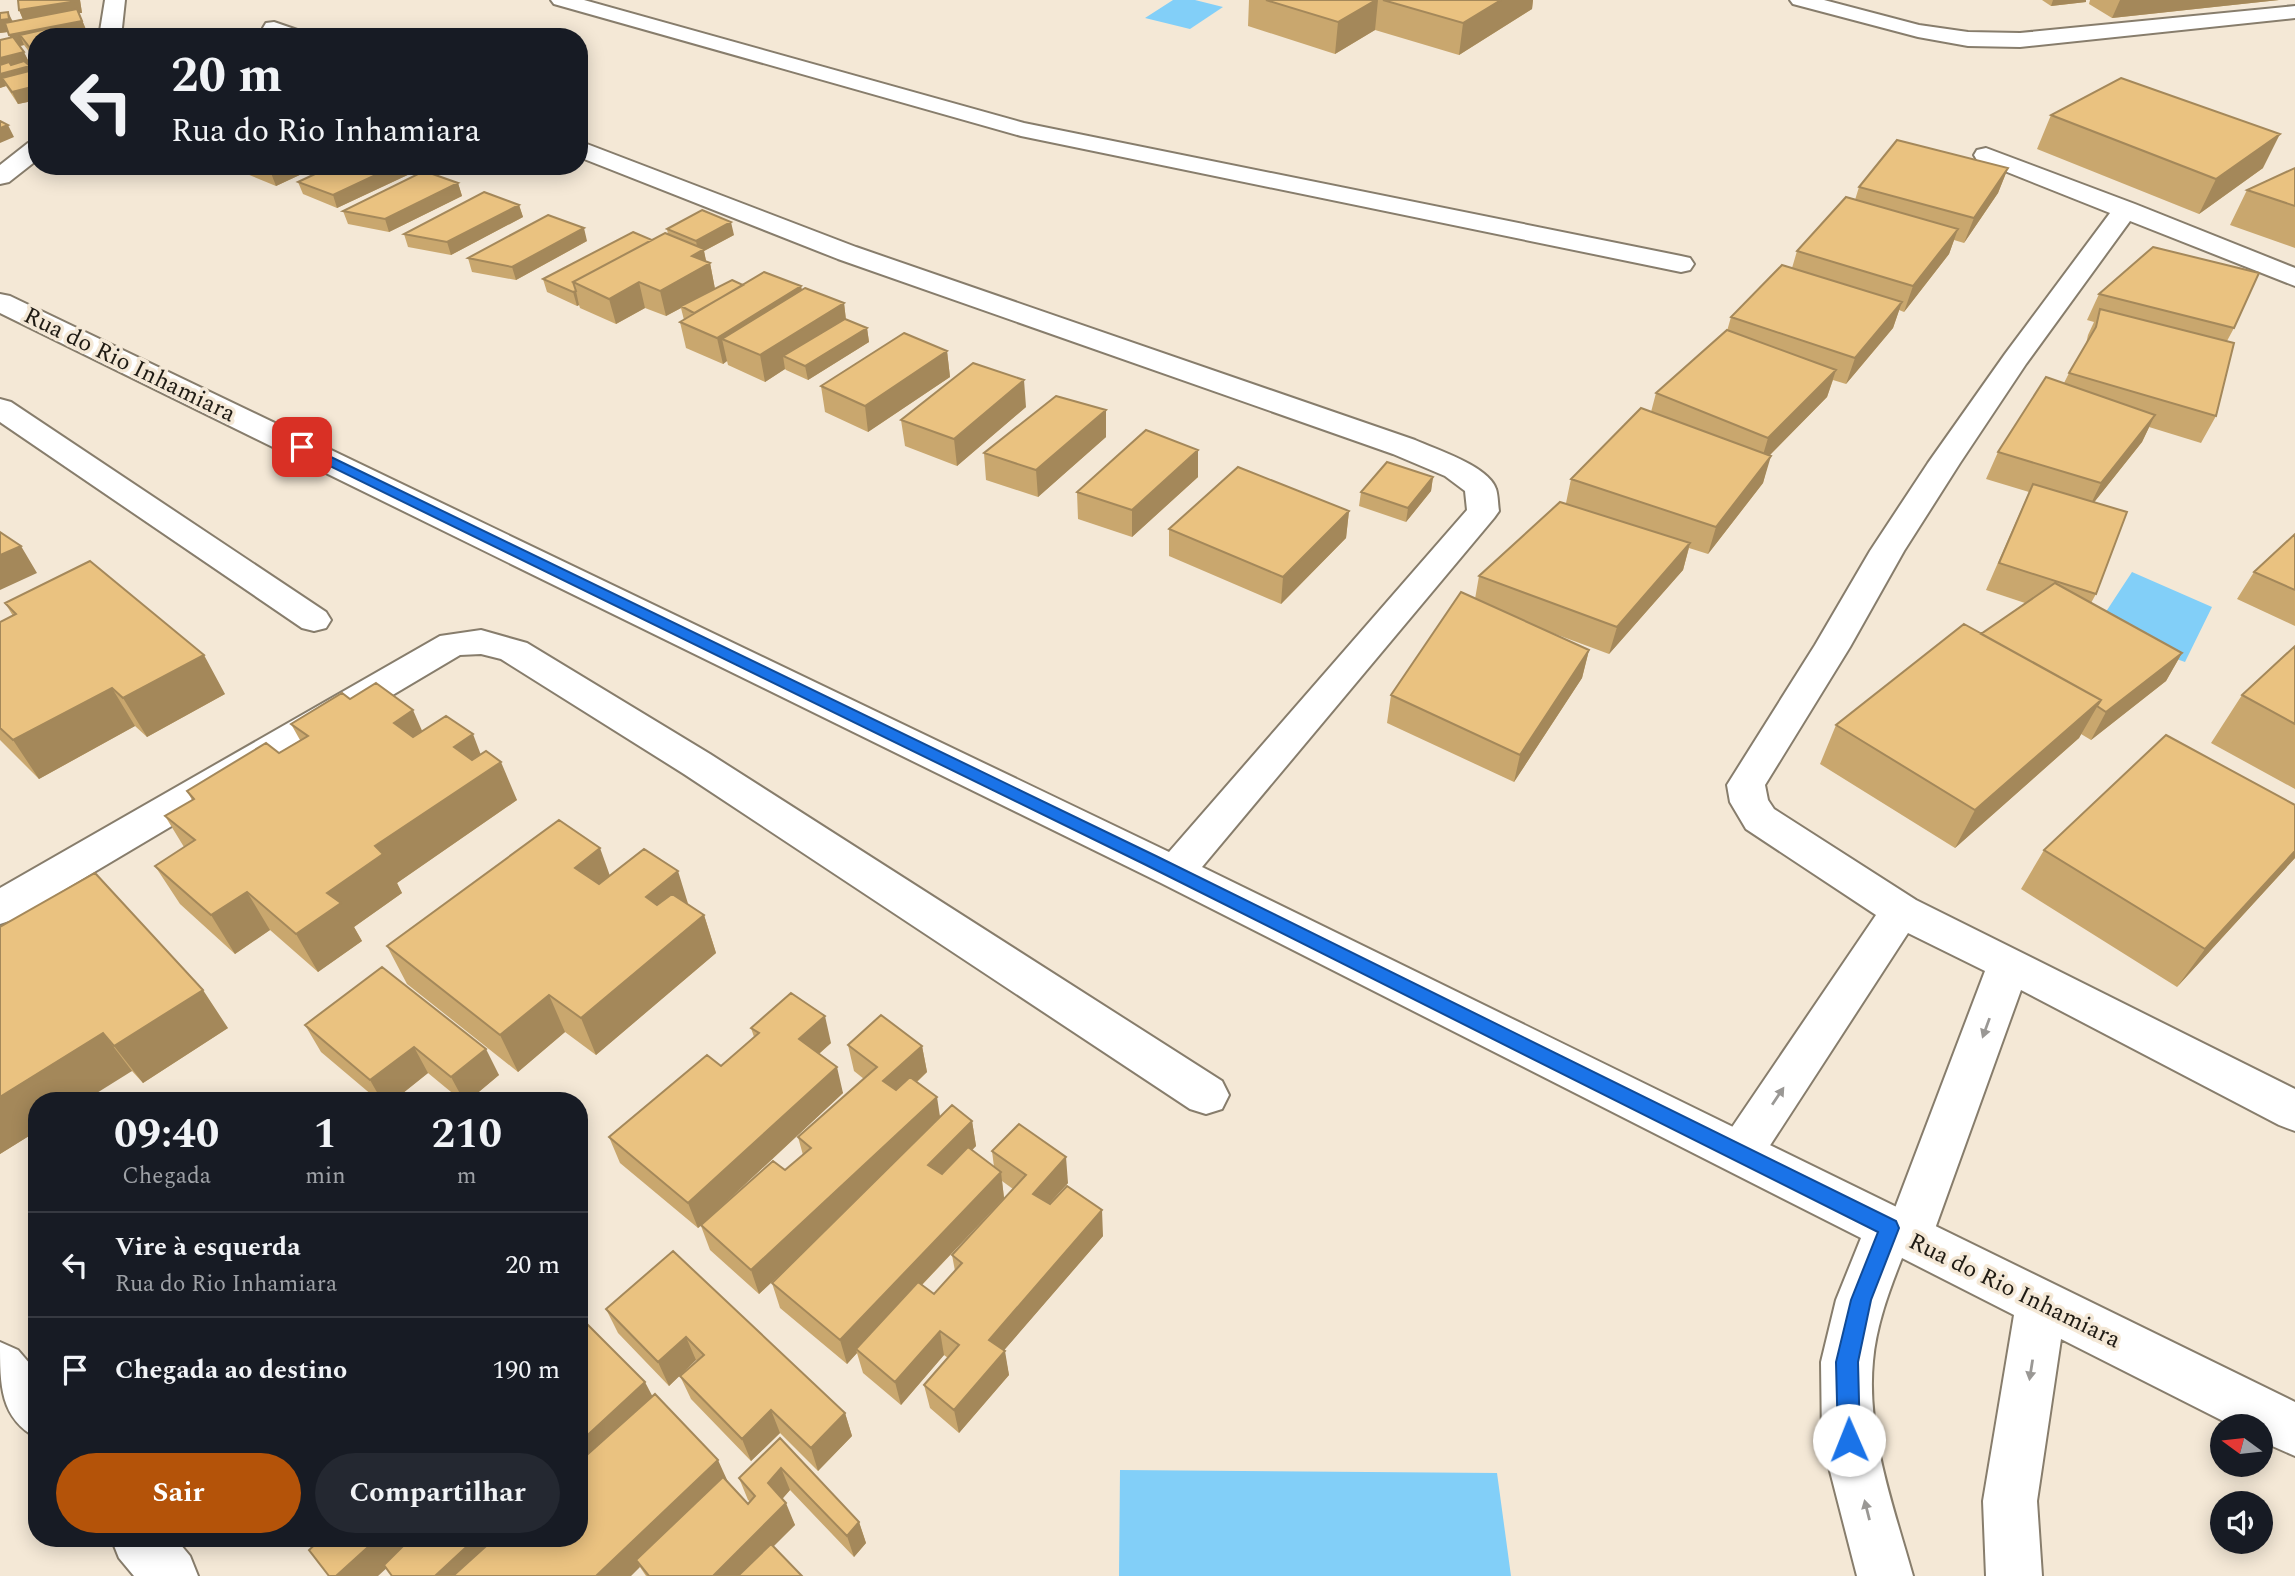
<!DOCTYPE html>
<html lang="pt">
<head>
<meta charset="utf-8">
<style>
	:root { --surface:#171b24; --page:#242831; --text:#f1f3f6; --muted:#9ea1a6; --line:#363941; --accent:#b45309 }
	body { margin:0; font-family:Spectral,serif; background:var(--page); color:var(--text); height:100vh; display:flex; flex-direction:column; font-size:26px; white-space:nowrap }
	* { box-sizing:border-box; margin:0 }
	p { font-size:23px; color:var(--muted) }
	.icon { flex:none; width:38px; height:38px; fill:none; stroke:currentColor; stroke-width:2; stroke-linecap:round; stroke-linejoin:round }
	.map { position:relative; flex:1; overflow:hidden }
	.sheet { position:absolute; left:28px; top:1092px; width:560px; height:455px; display:flex; flex-direction:column; background:var(--surface); border-radius:28px; box-shadow:0 4px 18px #0003 }
	.sheet>* { flex:none }
	.hud { position:absolute; left:28px; top:28px; width:560px; height:147px; border-radius:28px; box-shadow:0 4px 18px #0003; background:#171b24; color:var(--text); overflow:hidden }
	.needle { width:46px; rotate:285deg }
	.tools { position:absolute; left:2210px; top:1414px; display:grid; gap:14px }
	.tools a { display:grid; place-items:center; width:63px; height:63px; border-radius:50%; background:var(--surface); box-shadow:0 4px 18px #0003; font-size:35px }
	.pin { position:absolute; display:grid; place-items:center; width:60px; height:60px; color:#fff; margin:-30px; border-radius:14px; box-shadow:0 4px 10px #0006 }
	.me { position:absolute; width:77px; margin:-38px; rotate:359deg; stroke-linejoin:round; filter:drop-shadow(0 0 5px #0008) }
	.turn { display:flex; align-items:center; gap:24px; height:147px; padding:0 28px; font-size:32px }
	.turn .icon { width:91px; height:91px; stroke-width:2.5 }
	.turn b { display:block; font-size:49px; line-height:60px }
	.eta { display:flex; justify-content:space-evenly; align-items:center; height:119px; text-align:center }
	.eta b { font-size:42px; font-weight:700; line-height:49px }
	.button { display:flex; gap:14px; margin-top:auto; padding:14px 28px }
	.button a { flex:1; height:80px; border-radius:42px; background:var(--accent); color:#fff; font-size:28px; font-weight:700; line-height:80px; text-align:center }
	.button a+a { background:var(--page); color:var(--text) }
	ul { padding:0; list-style:none }
	li { display:flex; align-items:center; gap:21px; height:105px; padding:0 28px; border-top:2px solid var(--line) }
	li div { flex:1 }
	li b { display:block; font-size:26px }
	li em { font-style:normal }
	.map>svg:first-child { display:block }
</style>
</head>
<body>
<div class="map">
<svg width="2295" height="1576" viewBox="0 0 2295 1576">
	<rect width="100%" height="100%" fill="#f4e8d6"/>
	<path fill="#82cff8" d="M1173,0H1195L1223,7L1190,29L1145,18Z
		M2132,572L2212,607L2185,662L2094,630Z
		M1120,1470L1497,1473L1511,1576H1119Z"/>
	<g fill="none" stroke-linecap="round" stroke-linejoin="round">
		<g stroke="#877d6c" stroke-width="4">
			<path id="service" d="M551,0H584L1024,123L1681,256L1690,258L1694,264L1690,270L1681,272L1021,136L554,4Z
				M1790,0H1824L1919,25L1968,32L2020,33L2295,6V18L2020,47L1968,46L1918,37L1793,4Z
				M1986,148L2135,204L2295,268V286L2130,221L2026,364L1960,463L1904,551L1850,647L1765,785L1768,800L1774,809L1916,900L2295,1089V1131L2279,1125L2021,990L1932,1237L1925,1253L1908,1259L1891,1253L1884,1237L1985,971L1908,933L1756,1167L1740,1173L1724,1167L1717,1153L1724,1139L1876,915L1746,829L1730,802L1727,785L1815,645L1870,551L1928,463L2005,354L2110,213L1977,160L1974,155L1977,150Z"/>
		</g>
		<g stroke="#877d6c" stroke-width="4">
			<path id="minor" d="M105,0H125L121,37H99Z
				M274,22L303,32L306,37C291,37 273,40 263,28L266,23Z
				M37,141V160L9,182L0,184V165L28,143Z
				M579,141L856,247L1415,440C1435,449 1489,466 1496,489C1498,495 1498,504 1499,511L1494,518L1202,867L2295,1402V1456L2261,1441V1426H2233L2061,1339L2037,1501L2042,1576H1986L1983,1501L2014,1315L1902,1258C1889,1291 1876,1326 1873,1361C1866,1433 1894,1508 1913,1576H1857L1822,1440L1821,1362L1836,1300L1861,1238L1161,883L0,313V294L10,296L1169,852L1467,510L1465,491L1445,476L1393,454L838,259L579,157Z
				M0,399L11,402L326,612L331,620L326,628L314,631L302,628L0,422Z
				M481,630L527,643L710,754L1222,1081L1229,1095L1222,1109L1206,1114L1190,1109L684,774L501,659L481,654L460,655L15,919L0,924V888L440,636Z
				M0,1342L18,1350L37,1372V1438C0,1418 0,1386 0,1342Z
				M111,1538H175L190,1556L198,1576H134L119,1558Z"/>
		</g>
		<use href="#service" fill="#fff" fill-rule="evenodd"/>
		<use href="#minor" fill="#fff" fill-rule="evenodd"/>
	</g>
	<path fill="#c9a76e" fill-rule="evenodd" d="M18,0H80L82,13H79L87,32L37,37V62L24,45L20,46L30,64L28,65L32,71L37,69V100L18,104L6,86L0,88L10,37L8,32L0,33V13L13,21L23,19L19,10Z
		M1249,0H1533L1532,9L1459,55L1375,30L1335,54L1248,26Z
		M2042,0H2086V2L2051,6Z
		M2090,0H2279L2112,18L2089,4Z
		M2051,115L2263,168L2199,214L2037,149Z
		M244,166H319L276,186L247,174Z
		M2008,168L1998,193L1964,243L1954,240L1949,254L1904,312L1899,310L1893,328L1846,384L1833,380L1827,397L1770,455L1763,483L1708,554L1689,548L1683,570L1609,654L1539,628L1589,650L1582,678L1514,782L1387,723L1391,695L1475,599L1479,576L1566,503L1571,479L1651,412L1656,393L1727,331L1731,317L1792,268L1797,251L1855,200L1859,187Z
		M2295,168V248L2230,225L2247,190Z
		M414,172L337,208L303,194L298,182Z
		M458,183L462,196L389,232L348,224L343,211Z
		M519,205L523,217L451,255L408,247L404,234Z
		M667,229L734,235L704,251L706,262L710,263L715,289L743,285L801,286L802,290L844,303L846,320L867,328L869,342L808,380L786,370L785,369L765,382L728,365L727,361L723,364L686,348L680,322L684,320L681,308L666,316L645,308L616,324L580,308L579,305L577,306L547,292L543,279L668,235Z
		M587,241L516,280L472,272L468,258Z
		M2099,294L2234,328L2227,341L2216,416L2201,443L2149,427L2142,442L2094,502L2096,594L2091,603L2182,653L2166,681L2091,740L2081,734L2079,738L1955,848L1820,764L1836,725L1981,634L2025,603L1986,590L2029,492L1986,479L1998,452L2064,383L2069,373L2086,344L2088,335L2094,322L2087,320Z
		M947,351L950,377L868,432L825,412L821,386Z
		M1026,407L957,466L905,446L901,420Z
		M1106,410V437L1038,497L986,480L984,453Z
		M1198,450V477L1132,537L1078,519L1077,492Z
		M1433,477L1431,491L1406,522L1359,506L1361,492Z
		M1349,511L1346,538L1281,604L1169,556V529Z
		M2295,534V626L2237,599L2254,572Z
		M5,603L225,694L147,737L135,726L39,779L0,740V622L13,616Z
		M2295,646V789L2211,743L2242,695Z
		M350,699L422,731L481,754L517,800L397,883L402,893L354,927L362,941L318,972L270,930L235,954L180,904L155,866L184,847L165,816L192,800L187,791L279,753L300,740L291,724Z
		M2044,850L2295,858L2177,987L2021,889Z
		M610,876L688,904L704,915L716,953L596,1055L565,1032L518,1072L407,984L387,946Z
		M0,927L228,1028L143,1083L132,1071L37,1101V1131L0,1154Z
		M382,967L499,1075L468,1101H462L428,1073L393,1101H379L321,1052L305,1025Z
		M751,1028L831,1043L819,1054L843,1093L721,1207L785,1170L803,1155L798,1137L864,1079L854,1071L848,1045L922,1046L927,1072L917,1082L940,1116L972,1121L976,1146L972,1150L994,1167L992,1151L1068,1183L1049,1204L1103,1236L1004,1350L1009,1375L959,1433L930,1408L924,1385L948,1358L944,1355L901,1405L863,1373L857,1353L847,1364L780,1308L772,1283L790,1265L759,1294L710,1250L701,1226L698,1228L620,1163L609,1137L721,1066L754,1037ZM1002,1181L1013,1189L952,1255L955,1271L934,1294L922,1285L1004,1198Z
		M673,1251L845,1413L852,1436L818,1471L780,1433L751,1461L691,1399L680,1376L697,1361L696,1360L669,1386L618,1333L606,1309Z
		M652,1396L748,1504L751,1502L748,1500L739,1478L780,1438L859,1522L866,1543L854,1557L790,1490L782,1499L795,1525L773,1546L802,1576H646L640,1567L386,1569Z"/>
	<path fill="#a4885a" d="M77,0H80L82,13H79L87,32L64,37H37L20,35L24,45L15,47L9,35L24,22L19,10Z
		M1376,0H1378L1375,30L1335,54L1338,22Z
		M1501,0H1533L1532,9L1459,55L1463,23Z
		M2053,0H2086V2L2051,6Z
		M2120,0H2279L2112,18Z
		M8,12L14,24L15,31L0,33V20Z
		M24,52L30,64L0,71V58Z
		M30,66L36,78H2L6,86L0,88V74Z
		M36,86L37,89V100L18,104L12,92Z
		M8,125L14,137L0,143V128Z
		M2280,134L2263,168L2199,214L2216,179Z
		M286,166H319L276,186L271,173Z
		M395,166H412L414,172L337,208L333,195Z
		M2008,168L1998,193L1964,243L1974,218Z
		M458,183L462,196L389,232L385,219Z
		M519,205L523,217L451,255L447,242Z
		M731,222L734,235L704,251L707,265L710,263L715,289L681,306V308L666,316L660,291L692,256L698,252L696,241Z
		M584,228L587,241L516,280L512,267Z
		M1958,229L1949,254L1904,312L1913,286Z
		M639,282L645,308L616,324L609,299Z
		M801,286L806,312L722,339L727,361L723,364L717,338Z
		M576,291L579,305L577,306L573,292Z
		M1902,302L1893,328L1846,384L1855,358Z
		M844,303L847,329L783,356L785,369L765,382L760,355Z
		M867,328L869,342L808,380L805,366Z
		M947,351L950,377L868,432L865,406Z
		M1836,370L1827,397L1760,465L1768,438Z
		M1024,380L1026,407L957,466L954,439Z
		M1106,410V437L1038,497L1036,470Z
		M2155,415L2142,442L2088,510L2101,483Z
		M1198,450V477L1132,537V510Z
		M1771,456L1763,483L1708,554L1716,527Z
		M1433,477L1431,491L1406,522L1408,508Z
		M1349,511L1346,538L1281,604L1283,577Z
		M1690,543L1683,570L1609,654L1617,627Z
		M21,546L37,573L0,590V555Z
		M1589,650L1582,678L1514,782L1520,755Z
		M2182,653L2166,681L2091,740L2106,712Z
		M204,655L225,694L147,737L123,698Z
		M112,688L135,726L39,779L13,740Z
		M2101,700L2079,738L1955,848L1975,810Z
		M413,710L430,749L394,723Z
		M473,734L487,771L501,762L517,800L397,883L402,893L354,927L362,941L318,972L296,934L327,893L375,846L454,747Z
		M600,848L614,887L589,907L575,868Z
		M2295,851V858L2177,987L2205,949Z
		M678,871L690,910L659,935L646,897Z
		M247,892L270,930L235,954L211,915Z
		M704,915L716,953L596,1055L581,1018Z
		M203,990L228,1028L143,1083L114,1046Z
		M549,995L565,1032L518,1072L500,1035Z
		M825,1016L831,1043L806,1065L799,1039Z
		M103,1033L132,1071L84,1101H37V1131L0,1154V1097Z
		M922,1046L927,1072L889,1107L883,1081Z
		M414,1047L428,1073L393,1101H382L370,1080Z
		M486,1049L499,1075L468,1101H464L451,1077Z
		M837,1067L843,1093L698,1228L688,1203Z
		M937,1097L941,1123L759,1294L751,1270Z
		M972,1121L976,1146L933,1190L928,1165Z
		M1066,1157L1068,1183L1035,1219L1033,1194Z
		M1001,1172L1004,1198L859,1351L856,1349L857,1353L847,1364L840,1340Z
		M1102,1210L1103,1236L993,1363L989,1340Z
		M940,1331L944,1355L901,1405L895,1382Z
		M686,1337L696,1360L669,1386L658,1362Z
		M1005,1351L1009,1375L959,1433L954,1410Z
		M645,1382L657,1405L579,1478V1443Z
		M771,1410L780,1433L751,1461L742,1439Z
		M845,1413L852,1436L818,1471L811,1448Z
		M718,1460L728,1482L636,1560L640,1567L631,1576H596Z
		M781,1468L790,1490L777,1505L768,1483Z
		M786,1503L795,1525L744,1576H713Z
		M859,1522L866,1543L854,1557L847,1536Z
		M378,1538H406L412,1545L378,1576H336Z
		M476,1538H515L474,1576H435Z"/>
	<path fill="#eac280" stroke="#a4885a" stroke-width="2" d="M18,0H77V1L19,10Z
		M1266,0H1376L1338,22Z
		M1383,0H1501L1463,23Z
		M77,9L82,21L9,35L5,23Z
		M8,12L9,19L0,20V13Z
		M51,28L58,37H37V57L20,35Z
		M13,37L24,52L0,58V40Z
		M24,61L30,66L0,74V65L9,62L11,65Z
		M37,69V88L36,86L12,92L2,78Z
		M2121,78L2280,134L2216,179L2051,115Z
		M0,121L8,125L0,128Z
		M1897,140L2008,168L1974,218L1859,187Z
		M254,166H286L271,173Z
		M332,166H395L333,195L298,182Z
		M2295,168V206L2247,190Z
		M424,171L458,183L385,219L343,211Z
		M484,192L519,205L447,242L404,234Z
		M1846,197L1958,229L1913,286L1797,251Z
		M702,210L731,222L696,241L667,229Z
		M548,215L584,228L512,267L468,258Z
		M633,232L652,240L573,282L576,291L573,292L543,279Z
		M665,233L704,249L692,256L710,263L660,291L639,282L609,299L573,282Z
		M2153,247L2259,273L2234,328L2099,294Z
		M1782,265L1902,302L1855,358L1731,317Z
		M764,272L801,286L717,338L680,322Z
		M732,280L743,285L694,313L681,306Z
		M805,288L844,303L760,355L722,339Z
		M2100,309L2234,343L2216,416L2069,373L2096,327Z
		M845,319L867,328L805,366L783,356Z
		M1727,330L1836,370L1768,438L1656,393Z
		M904,333L947,351L865,406L821,386Z
		M973,363L1024,380L954,439L901,420Z
		M2046,377L2155,415L2101,483L1998,452Z
		M1056,396L1106,410L1036,470L984,453Z
		M1641,408L1771,456L1716,527L1571,479Z
		M1146,430L1198,450L1132,510L1077,492Z
		M1387,462L1433,477L1408,508L1361,492Z
		M1238,467L1349,511L1283,577L1169,529Z
		M2033,484L2127,512L2096,594L1999,563Z
		M1560,502L1690,543L1617,627L1479,576Z
		M0,532L21,546L0,555Z
		M2295,534V590L2254,572Z
		M90,561L204,655L123,698L112,688L13,740L0,728V622L16,614L5,603Z
		M2055,583L2182,653L2106,712L2097,706L2101,700L1981,634Z
		M1461,592L1589,650L1520,755L1391,695Z
		M1964,624L2101,700L1975,810L1836,725Z
		M2295,646V724L2242,695Z
		M376,683L413,710L394,723L413,737L446,716L473,734L454,747L472,760L486,751L501,762L375,846L383,854L327,893L341,903L296,934L247,892L211,915L155,866L195,840L165,816L194,799L187,791L266,743L279,753L308,736L291,724L342,693L350,699Z
		M2166,735L2295,805V851L2205,949L2044,850Z
		M559,820L600,848L575,868L599,884L644,849L678,871L646,897L657,905L672,894L704,915L581,1018L549,995L500,1035L387,946Z
		M95,873L203,990L114,1046L103,1033L0,1097V927Z
		M382,967L486,1049L451,1077L414,1047L370,1080L305,1025Z
		M791,993L825,1016L799,1039L837,1067L688,1203L609,1137L707,1055L721,1066L759,1033L751,1028Z
		M881,1015L922,1046L883,1081L896,1090L910,1077L937,1097L751,1270L701,1225L773,1161L785,1170L811,1148L798,1137L877,1067L848,1045Z
		M952,1105L972,1121L928,1165L942,1174L968,1147L1001,1172L840,1340L772,1283Z
		M1019,1124L1066,1157L1033,1194L1050,1204L1067,1186L1102,1210L989,1340L1005,1351L954,1410L924,1385L959,1345L940,1331L895,1382L856,1349L918,1282L934,1294L962,1263L952,1255L1026,1175L992,1151Z
		M673,1251L845,1413L811,1448L771,1410L742,1439L680,1376L704,1355L686,1337L658,1362L606,1309Z
		M579,1316L645,1382L579,1443Z
		M655,1394L718,1460L596,1576H453L495,1538H579V1462Z
		M780,1438L859,1522L847,1536L781,1468L768,1483L786,1503L713,1576H649L636,1560L723,1477L748,1504L755,1496L739,1478Z
		M322,1538H378L336,1576H329L309,1550Z
		M406,1538H476L435,1576H392L384,1565L408,1541Z
		M771,1544L802,1576H738Z"/>
	<defs><path id="oneway-solid" d="M-6-.8H1V-3.2L6.5 0L1 3.2V.8H-6Z" transform="scale(1.75)"/></defs>
	<g fill="#9a9895">
		<use href="#oneway-solid" transform="translate(1986 1028) rotate(110)"/>
		<use href="#oneway-solid" transform="translate(1778 1096) rotate(-56)"/>
		<use href="#oneway-solid" transform="translate(2031 1370) rotate(99)"/>
		<use href="#oneway-solid" transform="translate(1867 1510) rotate(-104)"/>
	</g>
	<path fill="#1a73e8" stroke="#114b97" stroke-width="2" d="M302,443L1156,856L1896,1221L1899,1228L1871,1300L1858,1362L1860,1440L1857,1447L1849,1451L1841,1447L1838,1440L1836,1362L1851,1300L1878,1232L1144,864L297,450V444Z"/>
	<g text-anchor="middle" stroke-width="7" stroke-linejoin="round" paint-order="stroke">
		<g font-size="24" fill="#1f1b14" stroke="#f4e8d6">
			<text transform="translate(130 364) rotate(26)" y="8">Rua do Rio Inhamiara</text>
			<text transform="translate(2015 1290) rotate(26)" y="8">Rua do Rio Inhamiara</text>
		</g>
	</g>
</svg>
<div class="tools">
<a><svg class="needle" viewBox="-14 -14 28 28"><path d="M0-13l5 13h-10z" fill="#e53935"/><path d="M0 13l5-13h-10z" fill="#9ea1a6"/></svg></a>
<a><svg class="icon" aria-label="sound" viewBox="0 0 24 24"><path d="M4 9h4l5-4v14l-5-4H4zM17 9q2 3 0 6"/></svg></a>
</div>
<div class="pin" style="left:302px;top:447px;background:#d93025"><svg class="icon" aria-label="arrive" viewBox="0 0 24 24"><path d="M6 21V4h12l-3 4 3 4H6"/></svg></div>
<svg class="me" style="left:1849px;top:1440px" viewBox="-20 -20 40 40"><circle r="19" fill="#fff"/><path d="M0-13L10 11 0 6-10 11z" fill="#1a73e8"/></svg>
<div class="hud">
<div class="turn"><svg class="icon" aria-label="left" viewBox="0 0 24 24"><path d="M17 20v-9H6M10 6l-5 5 5 5"/></svg><div><b>20 m</b>Rua do Rio Inhamiara</div></div>
</div>
<section class="sheet">
<div class="eta">
<div><b>09:40</b><p>Chegada</p></div>
<div><b>1</b><p>min</p></div>
<div><b>210</b><p>m</p></div>
</div>
<ul>
<li><svg class="icon" aria-label="left" viewBox="0 0 24 24"><path d="M17 20v-9H6M10 6l-5 5 5 5"/></svg><div><b>Vire à esquerda</b><p>Rua do Rio Inhamiara</p></div><em>20 m</em></li>
<li><svg class="icon" aria-label="arrive" viewBox="0 0 24 24"><path d="M6 21V4h12l-3 4 3 4H6"/></svg><div><b>Chegada ao destino</b></div><em>190 m</em></li>
</ul>
<div class="button"><a>Sair</a><a>Compartilhar</a></div>
</section>
</div>
</body>
</html>
